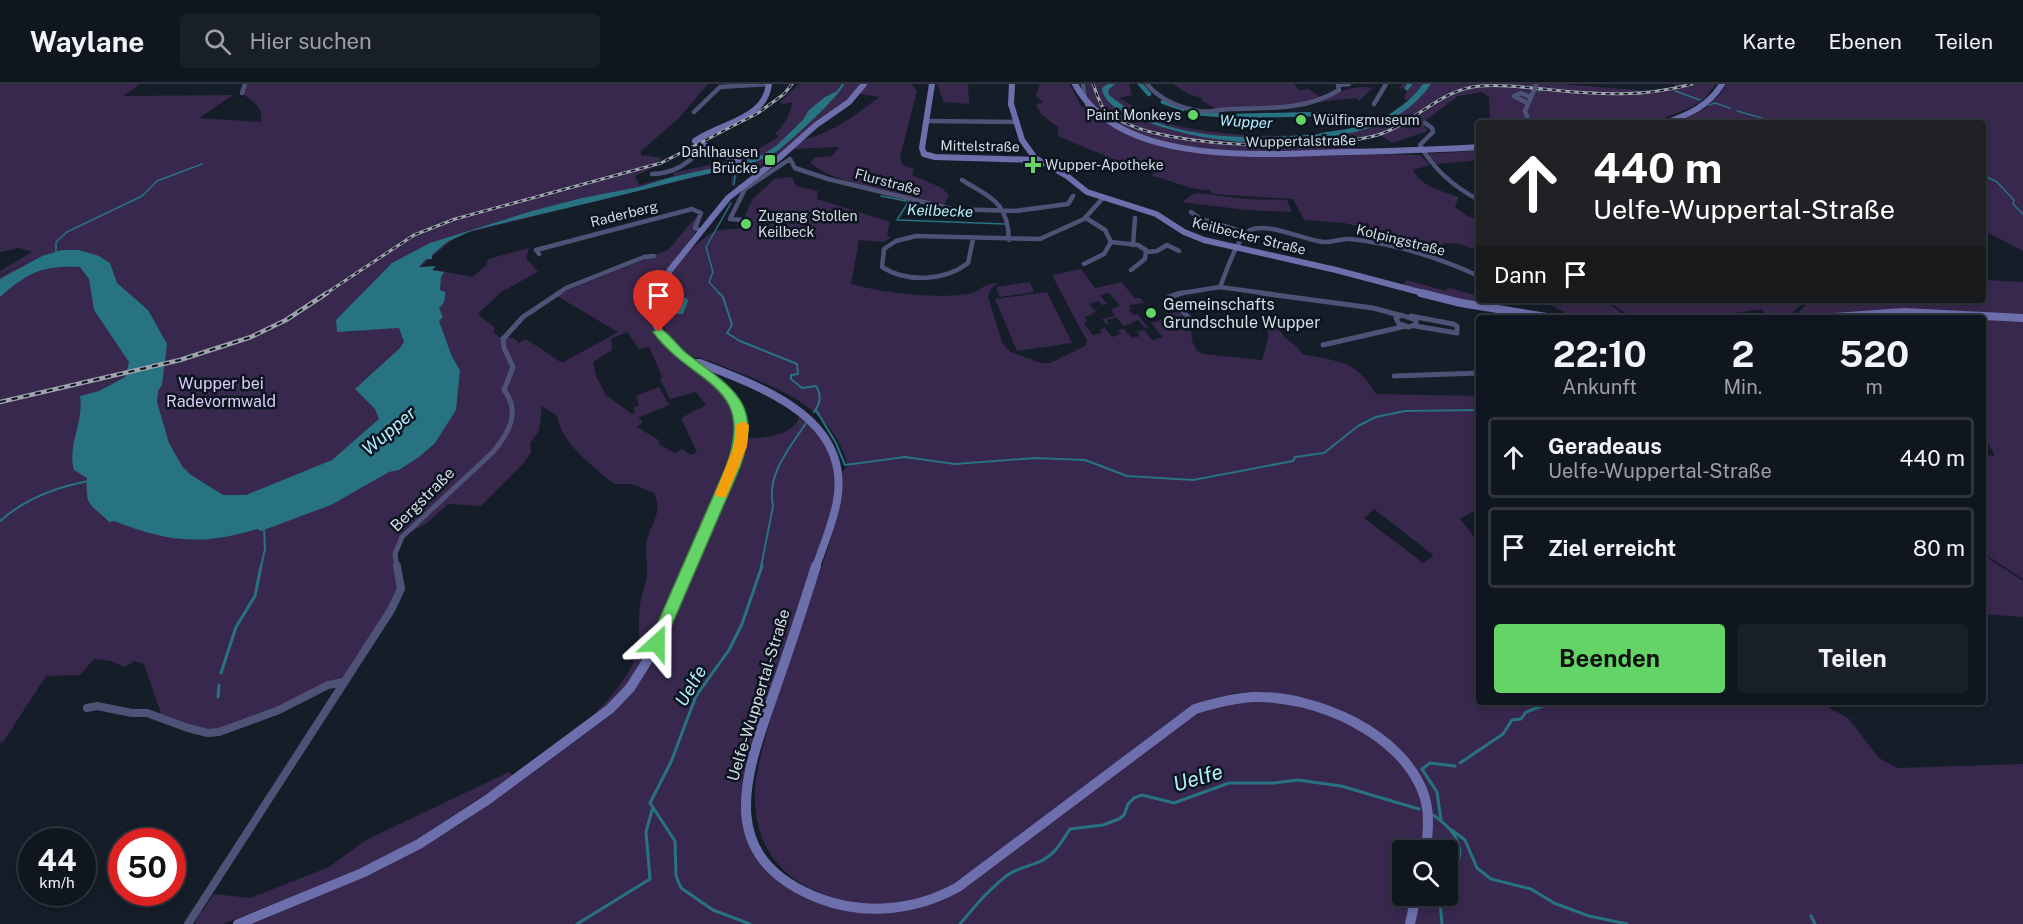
<!DOCTYPE html>
<html lang="de">
<head>
<meta charset="utf-8">
<style>
	:root { --surface:#10161f; --page:#191f28; --text:#f1f3f6; --muted:#9c9fa4; --line:#30353d; --accent:#65d467 }
	body { margin:0; font-family:"Public Sans",sans-serif; background:var(--page); color:var(--text); height:100vh; display:flex; flex-direction:column; font-size:22px; white-space:nowrap }
	* { box-sizing:border-box; margin:0 }
	p { font-size:20px; color:var(--muted) }
	.icon { flex:none; width:33px; height:33px; fill:none; stroke:currentColor; stroke-width:2; stroke-linecap:round; stroke-linejoin:round }
	.map { position:relative; flex:1; overflow:hidden }
	.side { position:absolute; left:1476px; top:231px; width:510px; height:390px; display:flex; flex-direction:column; background:var(--surface); border-radius:6px; box-shadow:0 3px 9px #0003,0 0 0 2px var(--line) }
	.side>* { flex:none }
	.top-card { position:absolute; left:1476px; top:36px; width:510px; height:183px; border-radius:6px; box-shadow:0 3px 9px #0003,0 0 0 2px var(--line); background:#202124; color:#fff; overflow:hidden }
	.tools { position:absolute; left:1392px; top:756px; display:grid; gap:12px }
	.tools a { display:grid; place-items:center; width:66px; height:66px; border-radius:6px; background:var(--surface); box-shadow:0 3px 9px #0003,0 0 0 2px var(--line); font-size:30px }
	.speed { position:absolute; left:18px; top:744px; display:flex; gap:12px; font-size:30px; font-weight:700; text-align:center }
	.speed>* { display:grid; place-content:center; width:78px; height:78px; border-radius:50%; background:var(--surface); box-shadow:0 3px 9px #0003,0 0 0 2px var(--line); line-height:1 }
	.speed small { font-size:15px; font-weight:400 }
	.speed .limit { border:9px solid #d22; background:#fff; color:#111 }
	.pin { position:absolute; display:grid; place-items:center; width:51px; height:51px; color:#fff; margin:-62px -26px; border-radius:50% 50% 50% 0; rotate:-45deg; box-shadow:0 0 6px #0007 }
	.pin .icon { rotate:45deg }
	.me { position:absolute; width:66px; margin:-33px; rotate:24deg; stroke-linejoin:round; filter:drop-shadow(0 0 4px #0008) }
	.turn { display:flex; align-items:center; gap:21px; height:126px; padding:0 18px; font-size:27px }
	.turn .icon { width:78px; height:78px; stroke-width:2.5 }
	.turn b { display:block; font-size:42px; line-height:51px }
	.then { display:flex; align-items:center; height:57px; padding:0 18px; background:#0003; gap:12px; font-size:22px }
	.eta { display:flex; justify-content:space-evenly; align-items:center; height:102px; text-align:center }
	.eta b { font-size:36px; font-weight:700; line-height:42px }
	.action { display:flex; gap:12px; margin-top:auto; padding:12px 18px }
	.action a { flex:1; height:69px; border-radius:6px; background:var(--accent); color:#111; font-size:24px; font-weight:700; line-height:69px; text-align:center }
	.action a+a { background:var(--page); color:var(--text) }
	ul { padding:0; list-style:none }
	li { display:flex; align-items:center; gap:18px; height:81px; margin:0 12px 9px; padding:0 6px; border:3px solid var(--line); border-radius:6px }
	li div { flex:1 }
	li b { display:block; font-size:22px }
	li em { font-style:normal }
	header { display:flex; align-items:center; gap:36px; box-sizing:border-box; height:84px; padding:0 30px; background:var(--surface); border-bottom:2px solid var(--line) }
	header strong { font-size:28px }
	nav { display:flex; gap:33px; margin-inline-start:auto; font-size:21px }
	.search { width:420px; height:54px; background:var(--page); display:flex; align-items:center; gap:15px; box-sizing:border-box; padding:0 21px; border-radius:6px; color:var(--muted); font-size:22px }
	.map>svg:first-child { display:block }
</style>
</head>
<body>
<header>
<strong>Waylane</strong>
<div class="search"><svg class="icon" aria-label="search" viewBox="0 0 24 24"><circle cx="10" cy="10" r="6"/><path d="M15 15l6 6"/></svg>Hier suchen</div>
<nav><a>Karte</a><a>Ebenen</a><a>Teilen</a></nav>
</header>
<div class="map">
<svg width="2023" height="840" viewBox="0 0 2023 840">
	<rect width="100%" height="100%" fill="#151d29"/>
	<path fill="#38284d" fill-rule="evenodd" d="M0,0H140L123,12L233,11L199,34L261,38C263,23 254,18 243,10L245,0H708L679,34L641,67V71L662,74L654,83L635,92L639,101L674,92L673,89C716,78 741,79 779,52L775,50C783,42 791,31 792,18L785,20L779,19L799,0H863L857,10L775,74L759,83L745,80L740,82L734,101L731,102L733,86L729,85L458,151L420,183L472,193L486,182L488,175L529,164L526,174L538,188L501,208L478,230L495,244L493,247L499,253L513,254L519,259L526,255L562,279L618,248L555,211L668,166L695,134L699,133L697,146L654,206L657,251L670,266L708,294L725,312L734,325L738,338V355L649,568L625,604L603,627L574,651C595,628 630,599 637,567C640,552 638,535 640,521C641,510 647,500 647,489C648,480 645,470 646,461C649,441 664,430 654,409L631,400H614C594,383 561,359 557,332L542,322L539,347L530,359L531,369L522,381L481,422L448,420L427,439L402,453L397,462L399,509L346,592L279,625L209,648L162,632L144,580L134,577L125,583L111,577L94,575L80,591L46,592L3,658L0,659V192L42,171L0,191V187L32,168L19,164L0,168ZM627,248L639,265L649,263L662,292L660,295L670,315L696,308L706,321L681,334L697,368L691,371L682,365L675,369L658,360L660,357L637,343L643,338L638,334L669,321L659,303L636,312L639,321L633,324L636,328L632,330L603,309H605L596,292L593,278L612,266L611,255Z
		M865,0H912L917,7L900,73L903,81L914,85L912,91L942,104L949,111L943,123L876,108L825,89L810,79L814,74L832,72L839,63L791,65C802,54 805,56 819,51C841,42 861,27 879,13L860,10Z
		M937,0H968L969,20L944,18Z
		M1040,0H1070L1081,22L1112,41L1128,49L1197,67L1420,71L1430,81L1413,86C1421,103 1442,107 1459,113L1455,123L1467,132L1479,136V167L1460,160L1444,159L1441,162L1344,139L1304,136L1293,115L1213,110L1210,106C1189,107 1173,96 1152,92L1154,87L1120,78L1060,53L1057,50L1059,44L1042,31L1036,21L1043,18L1036,12Z
		M1086,0H1129L1132,11L1119,14L1133,22L1131,26L1132,27C1189,55 1311,59 1372,40C1385,36 1394,25 1406,18L1415,20L1404,15L1407,5L1399,4L1403,0H1559L1650,7L1675,3L1674,0H1716L1705,14L1692,23L1652,39H1495L1490,36L1489,13L1482,8L1458,12L1422,39L1428,47L1392,59L1380,51L1345,59L1361,67C1314,67 1266,71 1219,68C1187,66 1108,46 1090,18C1087,13 1087,5 1086,0Z
		M1173,0H1294L1299,6L1309,5L1321,14C1338,10 1351,0 1373,4L1359,17L1356,14L1271,23L1216,25L1202,17V14L1188,10Z
		M1726,0H2023V167L1983,146V39H1674C1696,31 1716,21 1726,0Z
		M1472,67L1479,68V76L1436,80L1427,70Z
		M792,93L796,102L818,107L817,115L890,138L887,151L891,154L883,158L859,156L851,200C885,209 933,215 968,210C979,208 982,200 998,199L991,205L988,213L1002,258L1009,267L1040,279H1050L1085,262L1087,257L1052,191L1081,185L1095,204L1122,198L1134,214H1140L1144,219L1129,221L1131,225L1129,226L1133,231L1137,230L1148,243L1145,244L1138,236L1124,242L1116,233L1107,236L1109,239L1106,240L1102,235L1115,232L1111,225L1120,222L1109,209L1100,211L1107,220L1102,221L1098,217L1089,220L1096,228L1085,233L1087,237L1084,239L1093,251L1102,249L1100,245L1105,244L1112,253L1121,250L1118,246L1124,245L1132,254L1140,252L1137,248L1144,246L1152,256L1163,253L1151,239L1168,234L1165,231L1177,227L1170,219L1172,218L1190,236L1192,257L1197,267L1203,270L1262,276C1266,262 1273,249 1263,236L1273,234L1284,253L1295,261L1302,270C1339,278 1355,275 1376,310L1479,312V424L1460,435L1479,459V618H1823L1829,624L1848,634L1879,674L1897,684L2023,680V840H1413L1418,812H1448V766H1402V812H1416L1410,840H249L378,787L431,757L459,741L610,632C630,612 646,592 659,567L748,354C768,354 798,351 801,327C829,350 841,380 837,416C818,481 795,545 773,610C763,642 741,690 745,724C750,772 781,803 826,817C868,830 921,827 958,803L1195,625C1254,596 1342,621 1390,662C1404,674 1411,689 1421,702C1410,667 1372,640 1339,628C1303,614 1259,601 1220,613C1179,625 1144,658 1111,684C1074,713 1037,742 1000,770C981,784 962,803 940,812C896,830 832,822 793,794C761,771 751,731 756,694C768,632 791,572 811,513C825,473 842,432 841,389L848,382C831,317 769,302 713,278C704,275 690,273 683,268C649,242 659,193 688,168C708,151 711,144 739,145L752,116L774,95ZM1374,425L1433,471V472L1423,479L1364,434Z
		M1197,109L1247,115L1287,116L1292,128L1246,126L1182,118L1193,110Z
		M1407,196L1446,207L1449,204L1478,212L1479,220L1403,202Z
		M1983,196L2023,198V231L1793,233L1812,216H1983Z
		M1030,198L1034,208L1000,213L996,203Z
		M1047,208L1072,259L1017,267L995,215Z
		M1540,216H1603L1629,234L1566,232L1563,227Z
		M1606,216H1807L1786,234H1771L1761,225L1720,231H1690L1692,234H1633Z
		M1983,234L2023,235V495L1983,469V371L1995,372L1983,350Z
		M1983,471L2023,497V533L1983,530Z
		M509,688L513,692L408,761L357,786L223,840H196L195,837L214,810L250,814L329,783L366,756L387,746Z"/>
	<path fill="#277381" d="M842,0H844C841,11 785,63 773,70C747,84 714,88 685,95C614,114 542,129 471,147L447,158L432,171V167V175H426L419,183L436,182L432,186L444,188L441,193L440,206L445,208C446,214 444,220 439,224L443,233L439,237L452,273L460,286L456,326L435,359L419,373L399,386L389,388L331,421L261,447L257,445C203,462 167,458 114,437L109,438C91,419 85,425 87,394L74,386C67,360 84,340 80,312L99,307L125,293L129,278L94,226L89,195L80,183C42,181 27,189 0,213V195L42,172L62,166H79L99,172L110,179L117,199L148,226L167,260L162,301L158,307L157,318L169,359L182,382L191,391L223,411H246L332,376L379,335L375,325L355,305L400,264L404,258L399,244L337,248L336,236L392,179L430,159L532,127L582,114L639,103L672,93L727,81L762,71L776,62L803,36L809,26L825,13L837,7Z
		M1108,0H1115L1109,5L1108,10C1168,62 1259,55 1334,49L1338,53C1267,63 1206,61 1139,35C1125,30 1103,20 1102,4Z
		M681,209V214H687L688,217L683,230H673L666,227V215Z"/>
	<g fill="none" stroke-linecap="round" stroke-linejoin="round">
		<path stroke="#277381" stroke-width="1.5" d="M1538,7L1548,5
			M1675,7L1700,16
			M1709,21L1715,19L1730,24
			M1737,27L1780,39
			M1983,91L1997,98L2014,116L2013,120L2023,130
			M734,101L736,83
			M881,112L906,117
			M909,117L897,136L1005,140
			M56,170V158L67,148L142,112L157,97L202,80
			M720,210L709,198L713,188L706,163L731,119"/>
		<path stroke="#277381" stroke-width="2" d="M719,209L723,213L732,241L727,249L740,257L797,280L798,290L791,291V295L802,304L816,302C822,311 820,320 814,328
			M816,326L836,359L845,381L905,373L955,380L1036,374L1085,376L1127,392L1193,396L1293,377L1295,373L1324,369L1358,342L1376,333L1405,327L1479,326
			M0,437C26,414 56,403 89,397
			M261,483L265,465L264,444
			M761,483L773,422C766,390 790,364 806,339"/>
		<path stroke="#277381" stroke-width="3" d="M221,589L236,543L255,512L261,482
			M218,613L219,601
			M1460,679L1503,650L1512,636L1521,635L1526,628L1554,618
			M1433,731C1447,740 1464,757 1459,775C1457,782 1452,787 1448,792
			M1441,736L1437,708L1422,685L1430,679L1455,682
			M1452,746L1465,756L1477,784L1491,795L1531,805L1554,819L1589,832L1627,840
			M1442,812L1440,819L1442,840
			M1811,832L1815,840
			M577,840L650,795L646,748L652,726
			M750,840L713,826L681,804L676,792L675,757L650,719L671,678L696,612L729,566L742,540L762,482
			M960,840C975,822 990,804 1009,790C1020,783 1032,782 1043,776C1056,769 1062,757 1070,745L1103,741L1119,735L1124,731L1128,720L1134,714L1142,711L1174,719L1229,699H1274L1298,696L1341,702L1419,725"/>
		<path stroke="#277381" stroke-width="4.5" d="M1140,0L1149,10
			M1407,4L1410,0
			M1163,18L1183,25
			M1196,29L1233,32L1320,30"/>
		<path fill="#277381" fill-rule="evenodd" d="M1423,0H1431C1402,40 1365,48 1319,54L1315,52C1323,47 1337,47 1347,45C1378,39 1404,26 1423,0Z"/>
		<path stroke="#4f5277" stroke-width="4.5" d="M1083,0L1085,13L1089,20L1087,21
			M1147,0C1159,15 1180,24 1199,27C1210,29 1221,25 1231,25C1267,24 1308,26 1339,6L1338,1
			M1338,1L1349,0
			M242,9L245,0
			M1527,19L1514,12L1521,9L1530,13
			M1374,20L1386,0
			M694,28L720,3L769,0
			M927,37L1017,38
			M1425,39L1432,44L1433,48L1420,61C1434,86 1454,103 1479,116
			M1529,39L1525,27L1535,4
			M652,90C676,90 688,78 706,63
			M962,96C991,114 1008,118 1009,156
			M740,103L745,105L790,75L795,84L828,95L952,125L1015,127L1068,120L1073,112
			M1191,128L1201,135L1247,149
			M742,136L730,135L745,105
			M973,155L968,179C945,197 907,199 882,183L884,165L896,157L916,152L1040,155L1084,135L1103,114
			M1111,158L1138,161L1146,166L1145,175L1131,186
			M1133,161L1135,134
			M1147,168L1157,167L1167,161L1179,167
			M539,170L536,166L692,125L701,129L695,144L700,146
			M1084,180L1104,170L1111,158L1105,146L1086,134
			M1220,203L1271,210
			M557,210L566,204L644,173L654,172
			M1176,210L1220,203C1226,189 1237,153 1250,146C1268,138 1304,156 1323,158C1332,159 1341,154 1350,155C1394,159 1439,174 1479,192"/>
		<path stroke="#4f5277" stroke-width="5" d="M1182,209L1169,213L1194,239L1212,238
			M1260,209L1373,224L1399,231
			M1401,231L1416,236V240L1409,243L1399,240L1396,234Z
			M1411,232L1453,240L1457,242V249L1415,242
			M1323,261L1406,242
			M1394,292L1479,289
			M397,483L395,470L402,453L493,368C509,349 521,328 504,306L513,283L504,264L503,255L523,233L559,209"/>
		<path stroke="#4f5277" stroke-width="8" d="M87,624L97,622L132,629H147L188,644L208,649L219,648L279,626L328,601L344,598
			M188,840L391,526L401,505L397,482"/>
		<path stroke="#6c6fab" stroke-width="6" d="M932,0L922,64L924,70L935,73L1038,76
			M1012,0L1011,20L1022,56L1035,74L1067,92L1087,108L1156,130L1184,148L1204,156L1336,186L1427,210
			M1075,0C1120,84 1266,70 1346,68C1390,67 1435,66 1479,63
			M1665,39C1688,31 1709,22 1722,0
			M760,88L695,57C720,39 765,36 769,0
			M657,210L670,186L728,114L779,74L816,41L849,18L864,0"/>
		<path stroke="#6c6fab" stroke-width="8" d="M657,209C656,215 653,224 654,231C661,280 736,288 743,342C746,368 701,456 689,483
			M1421,209L1461,219L1553,234
			M1821,234L1904,228L2023,234
			M693,279H700C761,303 852,334 837,417C833,439 823,462 816,483"/>
		<path stroke="#6c6fab" stroke-width="10" d="M816,482C803,523 790,563 776,603C747,687 710,773 821,815C866,832 917,826 958,803L1195,625C1215,619 1233,614 1253,613C1315,611 1403,649 1424,711C1430,729 1428,748 1426,766
			M238,840L362,789L419,760L487,716L610,625L630,604L651,571L690,482
			M1410,840L1416,812"/>
		<g stroke="#9da4ad" stroke-width="3">
			<path id="rail-far1" d="M1093,0C1096,7 1099,19 1104,25C1146,68 1318,66 1374,52C1412,42 1439,5 1480,2C1504,0 1529,4 1553,6C1601,11 1645,13 1692,0
				M325,210L414,151L455,135L661,79L758,29L784,10L792,0"/>
		</g>
		<g stroke="#9da4ad" stroke-width="4.5">
			<path id="rail" d="M0,318L180,276L251,253L286,236L327,209"/>
		</g>
		<use href="#rail-far1" stroke="#0c1420" stroke-width="1.5" stroke-dasharray="4.5" stroke-linecap="butt"/>
		<use href="#rail" stroke="#0c1420" stroke-width="2" stroke-dasharray="6" stroke-linecap="butt"/>
		<path stroke="#4f5277" stroke-width="4.5" d="M1535,4L1536,0"/>
	</g>
	<path fill="#65d467" stroke="#428a43" stroke-width="1.5" d="M659,244C669,248 677,262 686,269C733,305 763,318 740,383L664,559L662,563H651L649,559L726,383C757,299 693,302 653,248Z"/>
	<path fill="#f59e0b" d="M743,337L749,341L747,362L726,413H717L715,410L734,362L736,341Z"/>
	<g fill="#65d467" stroke="#0c1420" stroke-width="2">
		<circle cx="1193" cy="31" r="6"/>
		<circle cx="1301" cy="36" r="6"/>
		<rect x="764" y="70" width="12" height="12" rx="3"/>
		<path d="M1030 72h6v6h6v6h-6v6h-6v-6h-6v-6h6z"/>
		<circle cx="746" cy="140" r="6"/>
		<circle cx="1151" cy="229" r="6"/>
	</g>
	<g text-anchor="middle" stroke-width="5" stroke-linejoin="round" paint-order="stroke">
		<g font-size="14" fill="#d5dbe3" stroke="#0c1420" text-anchor="start">
			<text x="1181" y="36" text-anchor="end">Paint Monkeys</text>
			<text x="1313" y="41">Wülfingmuseum</text>
			<text x="758" y="73" text-anchor="end">Dahlhausen<tspan x="758" dy="16">Brücke</tspan></text>
			<text x="1045" y="86">Wupper-Apotheke</text>
			<text x="758" y="137">Zugang Stollen<tspan x="758" dy="16">Keilbeck</tspan></text>
		</g>
		<g font-size="14" fill="#d5dbe3" stroke="#0c1420">
			<text transform="translate(1301 57) rotate(-1)" y="5">Wuppertalstraße</text>
			<text transform="translate(980 62) rotate(1)" y="5">Mittelstraße</text>
			<text transform="translate(888 98) rotate(15)" y="5">Flurstraße</text>
			<text transform="translate(624 130) rotate(-14)" y="5">Raderberg</text>
			<text transform="translate(1249 152) rotate(14)" y="5">Keilbecker Straße</text>
			<text transform="translate(1401 156) rotate(14)" y="5">Kolpingstraße</text>
		</g>
		<g font-size="15" font-style="italic" fill="#b2effc" stroke="#0c1420">
			<text transform="translate(1246 38) rotate(3)" y="5">Wupper</text>
			<text transform="translate(940 127) rotate(2)" y="5">Keilbecke</text>
		</g>
		<g font-size="16" fill="#d5dbe3" stroke="#0c1420" text-anchor="start">
			<text x="1163" y="226">Gemeinschafts<tspan x="1163" dy="18">Grundschule Wupper</tspan></text>
		</g>
		<g font-size="16" fill="#ddcbf8" stroke="#0c1420">
			<text x="221" y="305">Wupper bei<tspan x="221" dy="18">Radevormwald</tspan></text>
		</g>
		<g font-size="16" fill="#d5dbe3" stroke="#0c1420">
			<text transform="translate(422 415) rotate(-45)" y="6">Bergstraße</text>
			<text transform="translate(758 611) rotate(-73)" y="6">Uelfe-Wuppertal-Straße</text>
		</g>
		<g font-size="18" font-style="italic" fill="#b2effc" stroke="#0c1420">
			<text transform="translate(389 347) rotate(-40)" y="6">Wupper</text>
			<text transform="translate(691 602) rotate(-60)" y="6">Uelfe</text>
		</g>
		<g font-size="21" font-style="italic" fill="#b2effc" stroke="#0c1420">
			<text transform="translate(1198 694) rotate(-16)" y="7">Uelfe</text>
		</g>
	</g>
</svg>
<div class="tools">
<a><svg class="icon" aria-label="search" viewBox="0 0 24 24"><circle cx="10" cy="10" r="6"/><path d="M15 15l6 6"/></svg></a>
</div>
<div class="speed"><div>44<small>km/h</small></div><div class="limit">50</div></div>
<div class="pin" style="left:659px;top:248px;background:#d93025"><svg class="icon" aria-label="arrive" viewBox="0 0 24 24"><path d="M6 21V4h12l-3 4 3 4H6"/></svg></div>
<svg class="me" style="left:657px;top:559px" viewBox="-20 -20 40 40"><path d="M0-17L14 15 0 8-14 15z" fill="#65d467" stroke="#fff" stroke-width="4"/></svg>
<div class="top-card">
<div class="turn"><svg class="icon" aria-label="ahead" viewBox="0 0 24 24"><path d="M12 20V5M6 11l6-6 6 6"/></svg><div><b>440 m</b>Uelfe-Wuppertal-Straße</div></div>
<div class="then">Dann<svg class="icon" aria-label="arrive" viewBox="0 0 24 24"><path d="M6 21V4h12l-3 4 3 4H6"/></svg></div>
</div>
<section class="side">
<div class="eta">
<div><b>22:10</b><p>Ankunft</p></div>
<div><b>2</b><p>Min.</p></div>
<div><b>520</b><p>m</p></div>
</div>
<ul>
<li><svg class="icon" aria-label="ahead" viewBox="0 0 24 24"><path d="M12 20V5M6 11l6-6 6 6"/></svg><div><b>Geradeaus</b><p>Uelfe-Wuppertal-Straße</p></div><em>440 m</em></li>
<li><svg class="icon" aria-label="arrive" viewBox="0 0 24 24"><path d="M6 21V4h12l-3 4 3 4H6"/></svg><div><b>Ziel erreicht</b></div><em>80 m</em></li>
</ul>
<div class="action"><a>Beenden</a><a>Teilen</a></div>
</section>
</div>
</body>
</html>
